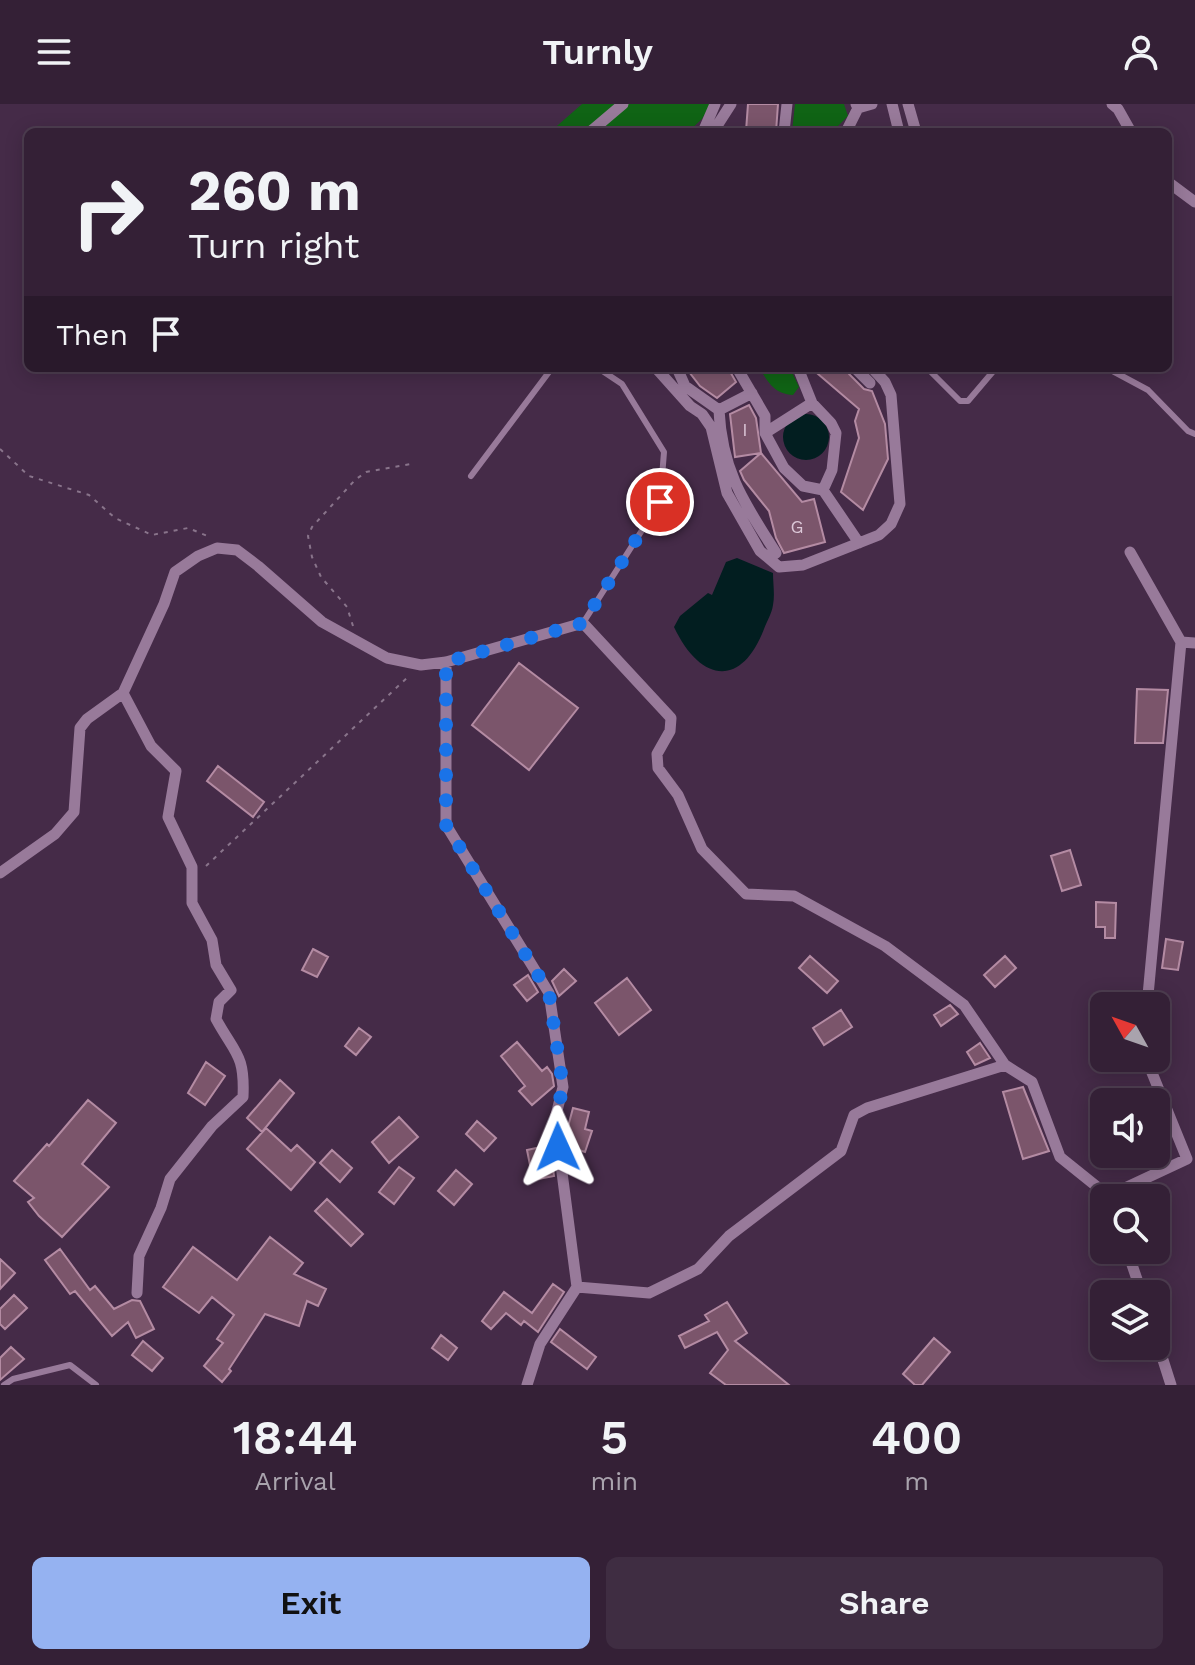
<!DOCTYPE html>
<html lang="en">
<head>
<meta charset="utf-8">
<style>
	:root { --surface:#342036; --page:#3f2d42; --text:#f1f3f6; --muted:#a9a3ad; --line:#4e3e51; --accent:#95b2f1 }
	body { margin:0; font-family:"Work Sans",sans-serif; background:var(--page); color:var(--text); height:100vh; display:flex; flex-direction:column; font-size:30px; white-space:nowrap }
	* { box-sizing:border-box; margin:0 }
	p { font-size:26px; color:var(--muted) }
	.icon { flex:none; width:44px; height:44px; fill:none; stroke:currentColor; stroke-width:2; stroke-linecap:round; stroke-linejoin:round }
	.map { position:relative; height:1281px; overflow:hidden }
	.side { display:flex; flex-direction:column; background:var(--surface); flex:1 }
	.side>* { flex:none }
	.banner { position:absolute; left:24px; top:24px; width:1148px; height:244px; border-radius:12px; box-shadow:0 4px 20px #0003,0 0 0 2px var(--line); background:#342036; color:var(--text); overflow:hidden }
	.needle { width:52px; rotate:310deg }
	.fabs { position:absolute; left:1090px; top:888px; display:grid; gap:16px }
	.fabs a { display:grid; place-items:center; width:80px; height:80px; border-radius:12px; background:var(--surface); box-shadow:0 4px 20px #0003,0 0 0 2px var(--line); font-size:40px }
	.pin { position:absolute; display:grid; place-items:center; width:68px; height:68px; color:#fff; margin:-34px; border:4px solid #fff; border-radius:50%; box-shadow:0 2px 8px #0007 }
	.me { position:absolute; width:88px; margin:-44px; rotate:359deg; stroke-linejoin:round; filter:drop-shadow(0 0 6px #0008) }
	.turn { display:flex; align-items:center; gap:28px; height:168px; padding:0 32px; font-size:36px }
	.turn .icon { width:104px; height:104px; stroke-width:2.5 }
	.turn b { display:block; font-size:56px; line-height:68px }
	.then { display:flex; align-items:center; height:76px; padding:0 32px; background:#0003; gap:16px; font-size:30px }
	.eta { display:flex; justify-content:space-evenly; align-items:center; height:136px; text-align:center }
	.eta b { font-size:48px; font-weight:600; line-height:56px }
	.action { display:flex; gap:16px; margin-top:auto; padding:16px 32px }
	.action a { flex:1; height:92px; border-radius:12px; background:var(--accent); color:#111; font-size:32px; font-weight:600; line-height:92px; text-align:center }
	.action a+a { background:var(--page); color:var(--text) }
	header { display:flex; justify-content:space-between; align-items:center; height:104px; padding:0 32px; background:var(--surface); font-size:36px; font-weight:600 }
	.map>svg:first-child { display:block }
</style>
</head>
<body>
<header><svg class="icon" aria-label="menu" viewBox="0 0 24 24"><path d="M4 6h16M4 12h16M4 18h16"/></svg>Turnly<svg class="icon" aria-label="person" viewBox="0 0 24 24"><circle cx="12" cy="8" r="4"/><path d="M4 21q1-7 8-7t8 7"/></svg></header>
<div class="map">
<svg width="1195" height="1281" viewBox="0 0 1195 1281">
	<rect width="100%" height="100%" fill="#452b48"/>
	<path fill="#106415" d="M582,0H711L702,15L688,28H550Z
		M795,0H844L848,12L832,28H792Z
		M759,264H790L799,283L793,291C774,290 769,279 759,264Z"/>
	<path fill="#021e20" d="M783 333a23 23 0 1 1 46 0a23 23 0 1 1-46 0Z
		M737,454L773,469C773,479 775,491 773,501C772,509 767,517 764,525C741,585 700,578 674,523L680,512L708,489L712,491L726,458Z"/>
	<path fill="#7b556b" stroke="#b48ba3" stroke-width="2" d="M748,0H778L776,28L746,27Z
		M686,264H728L736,278L717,294L700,282Z
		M811,264H847L849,270L864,285L872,287L885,320L888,355L863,406L841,388L859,334L855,317L859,305Z
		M749,301L756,314L761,349L735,353L730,310Z
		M761,349L802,398L814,395L825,438L784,449L776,434L769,407L744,376L740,367Z
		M519,559L578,604L529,666L472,621Z
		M1137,585L1168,586L1163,639H1135Z
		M218,662L264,698L253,713L207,677Z
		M1070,746L1081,781L1062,787L1051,752Z
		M1096,798L1116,799L1115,834H1105V823H1096Z
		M1166,835L1183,838L1178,866L1162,864Z
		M313,845L328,853L317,873L302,866Z
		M810,852L838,877L827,889L799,864Z
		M1005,852L1016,864L995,883L984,871Z
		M564,865L576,877L559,892L552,877Z
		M528,871L538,888L527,897L514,881Z
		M627,874L651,906L619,931L595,899Z
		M950,901L958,910L941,922L934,911Z
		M841,906L852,923L824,941L813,924Z
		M359,924L371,933L356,951L345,942Z
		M517,938L542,967L547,963L552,970L554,982L532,1001L519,987L525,982L501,952Z
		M980,939L990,954L975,961L967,948Z
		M206,958L225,972L205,1001L188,989Z
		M280,976L294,989L262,1028L247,1014Z
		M1023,983L1049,1047L1023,1055L1003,988Z
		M88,996L116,1019L82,1060L109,1083L62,1133L39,1112L28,1098L34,1094L14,1077L47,1040L49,1042Z
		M573,1004L589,1008L585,1025L592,1027L585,1048L567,1042L566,1030Z
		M399,1013L418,1033L389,1059L372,1038Z
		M477,1017L496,1034L484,1047L466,1030Z
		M266,1024L291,1047L297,1041L315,1058L291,1086L247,1045Z
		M550,1041L554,1072L533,1076L527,1046Z
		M332,1046L352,1064L340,1078L320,1059Z
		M399,1063L414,1074L394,1100L379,1088Z
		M456,1066L472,1080L454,1101L438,1087Z
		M327,1095L363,1130L351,1142L315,1107Z
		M270,1133L303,1159L294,1170L326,1185L318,1202L307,1197L299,1222L265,1210L229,1265L231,1267L222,1278L204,1262L223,1239L217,1235L234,1211L212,1193L199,1209L163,1183L193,1143L237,1176Z
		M60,1145L90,1186L95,1182L114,1205L132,1196L140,1197L154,1225L136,1234L128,1218L112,1232L75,1187L70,1190L45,1156Z
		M0,1155L15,1169L0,1185Z
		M553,1180L564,1188L538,1228L524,1217L521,1221L506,1209L491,1225L482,1217L504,1188L532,1209Z
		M14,1191L27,1204L5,1225L0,1220V1205Z
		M727,1198L747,1229L735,1237L789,1281H726L710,1269L728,1246L717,1228L685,1244L679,1232L709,1217L705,1211Z
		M560,1225L596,1253L587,1265L551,1238Z
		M441,1231L457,1244L448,1256L432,1244Z
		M934,1234L950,1248L922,1281H915L903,1270Z
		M143,1237L163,1254L152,1267L132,1251Z
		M11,1243L24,1255L0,1276V1254Z"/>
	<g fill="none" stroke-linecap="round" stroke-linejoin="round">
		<path stroke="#89748b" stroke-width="2" stroke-dasharray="4 6" stroke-linecap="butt" d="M0,345L29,372L89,391L115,414L152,431L188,424L210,433
			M353,522L347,503L321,473L312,453L308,432L312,423L355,376L366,368L411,360
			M206,762L409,572"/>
		<path stroke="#987a9a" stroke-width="6" d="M927,264L960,297H968L996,264
			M1107,264L1148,286L1188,327L1195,330
			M471,372L552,264
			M583,519L660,398L664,348L622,280L598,264
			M4,1281L13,1275L70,1261L96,1281"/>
		<path stroke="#987a9a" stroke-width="11" d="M856,0L858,4L872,0
			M892,0L899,28
			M908,0L916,28
			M1112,0L1118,5L1131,28
			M590,28L623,0
			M703,28L715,0
			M713,28L731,0
			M784,28L787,0
			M846,28L858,4
			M1168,78L1195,98
			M656,264L690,302L702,310L711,323L727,389L760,447L779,463L803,461L879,431L891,420L900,400L891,291L885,278L872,264
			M677,264L685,282L719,306
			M737,264L765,312V329L784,364L803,382L823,386L859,439
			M798,264L812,299L831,319L836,329L832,366L823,386
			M855,264L870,279
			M752,289L719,306C722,368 745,400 776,449
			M765,329L812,299
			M1130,448L1181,538
			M446,558V721L549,889L563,983L555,1015L577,1183L540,1240L527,1281
			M0,769L55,730L74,708L80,624L87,615L123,589
			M1147,902L1181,538L1195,539
			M1110,1091L1187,1055L1146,954
			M1127,1146L1142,1190
			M577,1183L649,1189L698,1165L729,1132L841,1047L854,1011L867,1004L1005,961
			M137,1189L139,1152L161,1104L170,1075L212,1022L243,993C245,950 235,950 216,915L219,898L231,886L216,861L212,836L192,799V763L168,713L176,667L151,642L123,589L164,500L175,468L198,452L217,444L237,446L258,462L322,518L387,554L421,561L446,558L583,519L671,614L670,627L657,650L658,664L678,691L702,745L746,790L794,792L885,842L964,901L1005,961L1032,978L1060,1053L1111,1094
			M1156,1234L1171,1281"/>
	</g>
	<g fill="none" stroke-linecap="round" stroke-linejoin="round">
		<path stroke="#1a73e8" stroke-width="14" stroke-dasharray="0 25.2" d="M558,1043L555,1015L563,983L549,889L446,721V558L583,519L660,398"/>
	</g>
	<g text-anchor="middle" stroke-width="8" stroke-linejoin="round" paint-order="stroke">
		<g font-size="18" fill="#dcc8d8">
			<text x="745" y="332">I</text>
			<text x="797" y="429">G</text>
		</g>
	</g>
</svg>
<div class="fabs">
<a><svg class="needle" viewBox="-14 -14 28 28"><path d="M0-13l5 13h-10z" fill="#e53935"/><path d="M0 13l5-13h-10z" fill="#a9a3ad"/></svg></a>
<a><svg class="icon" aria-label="sound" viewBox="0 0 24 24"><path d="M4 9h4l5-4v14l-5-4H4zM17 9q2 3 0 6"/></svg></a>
<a><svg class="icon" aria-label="search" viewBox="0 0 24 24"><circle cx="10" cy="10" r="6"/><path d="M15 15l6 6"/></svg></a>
<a><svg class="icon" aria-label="layers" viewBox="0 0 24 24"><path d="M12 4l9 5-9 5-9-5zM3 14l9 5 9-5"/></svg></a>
</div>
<div class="pin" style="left:660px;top:398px;background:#d93025"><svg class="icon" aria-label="arrive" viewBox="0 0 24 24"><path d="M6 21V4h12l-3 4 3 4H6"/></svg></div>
<svg class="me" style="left:558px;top:1043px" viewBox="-20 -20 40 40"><path d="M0-17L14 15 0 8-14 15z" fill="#1a73e8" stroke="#fff" stroke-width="4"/></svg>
<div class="banner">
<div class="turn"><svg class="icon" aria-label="right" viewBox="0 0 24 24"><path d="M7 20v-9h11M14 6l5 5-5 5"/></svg><div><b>260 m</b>Turn right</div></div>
<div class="then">Then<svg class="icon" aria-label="arrive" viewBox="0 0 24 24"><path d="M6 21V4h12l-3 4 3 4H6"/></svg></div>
</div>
</div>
<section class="side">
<div class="eta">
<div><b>18:44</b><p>Arrival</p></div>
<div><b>5</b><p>min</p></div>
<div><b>400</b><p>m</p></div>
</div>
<div class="action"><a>Exit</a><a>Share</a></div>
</section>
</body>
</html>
